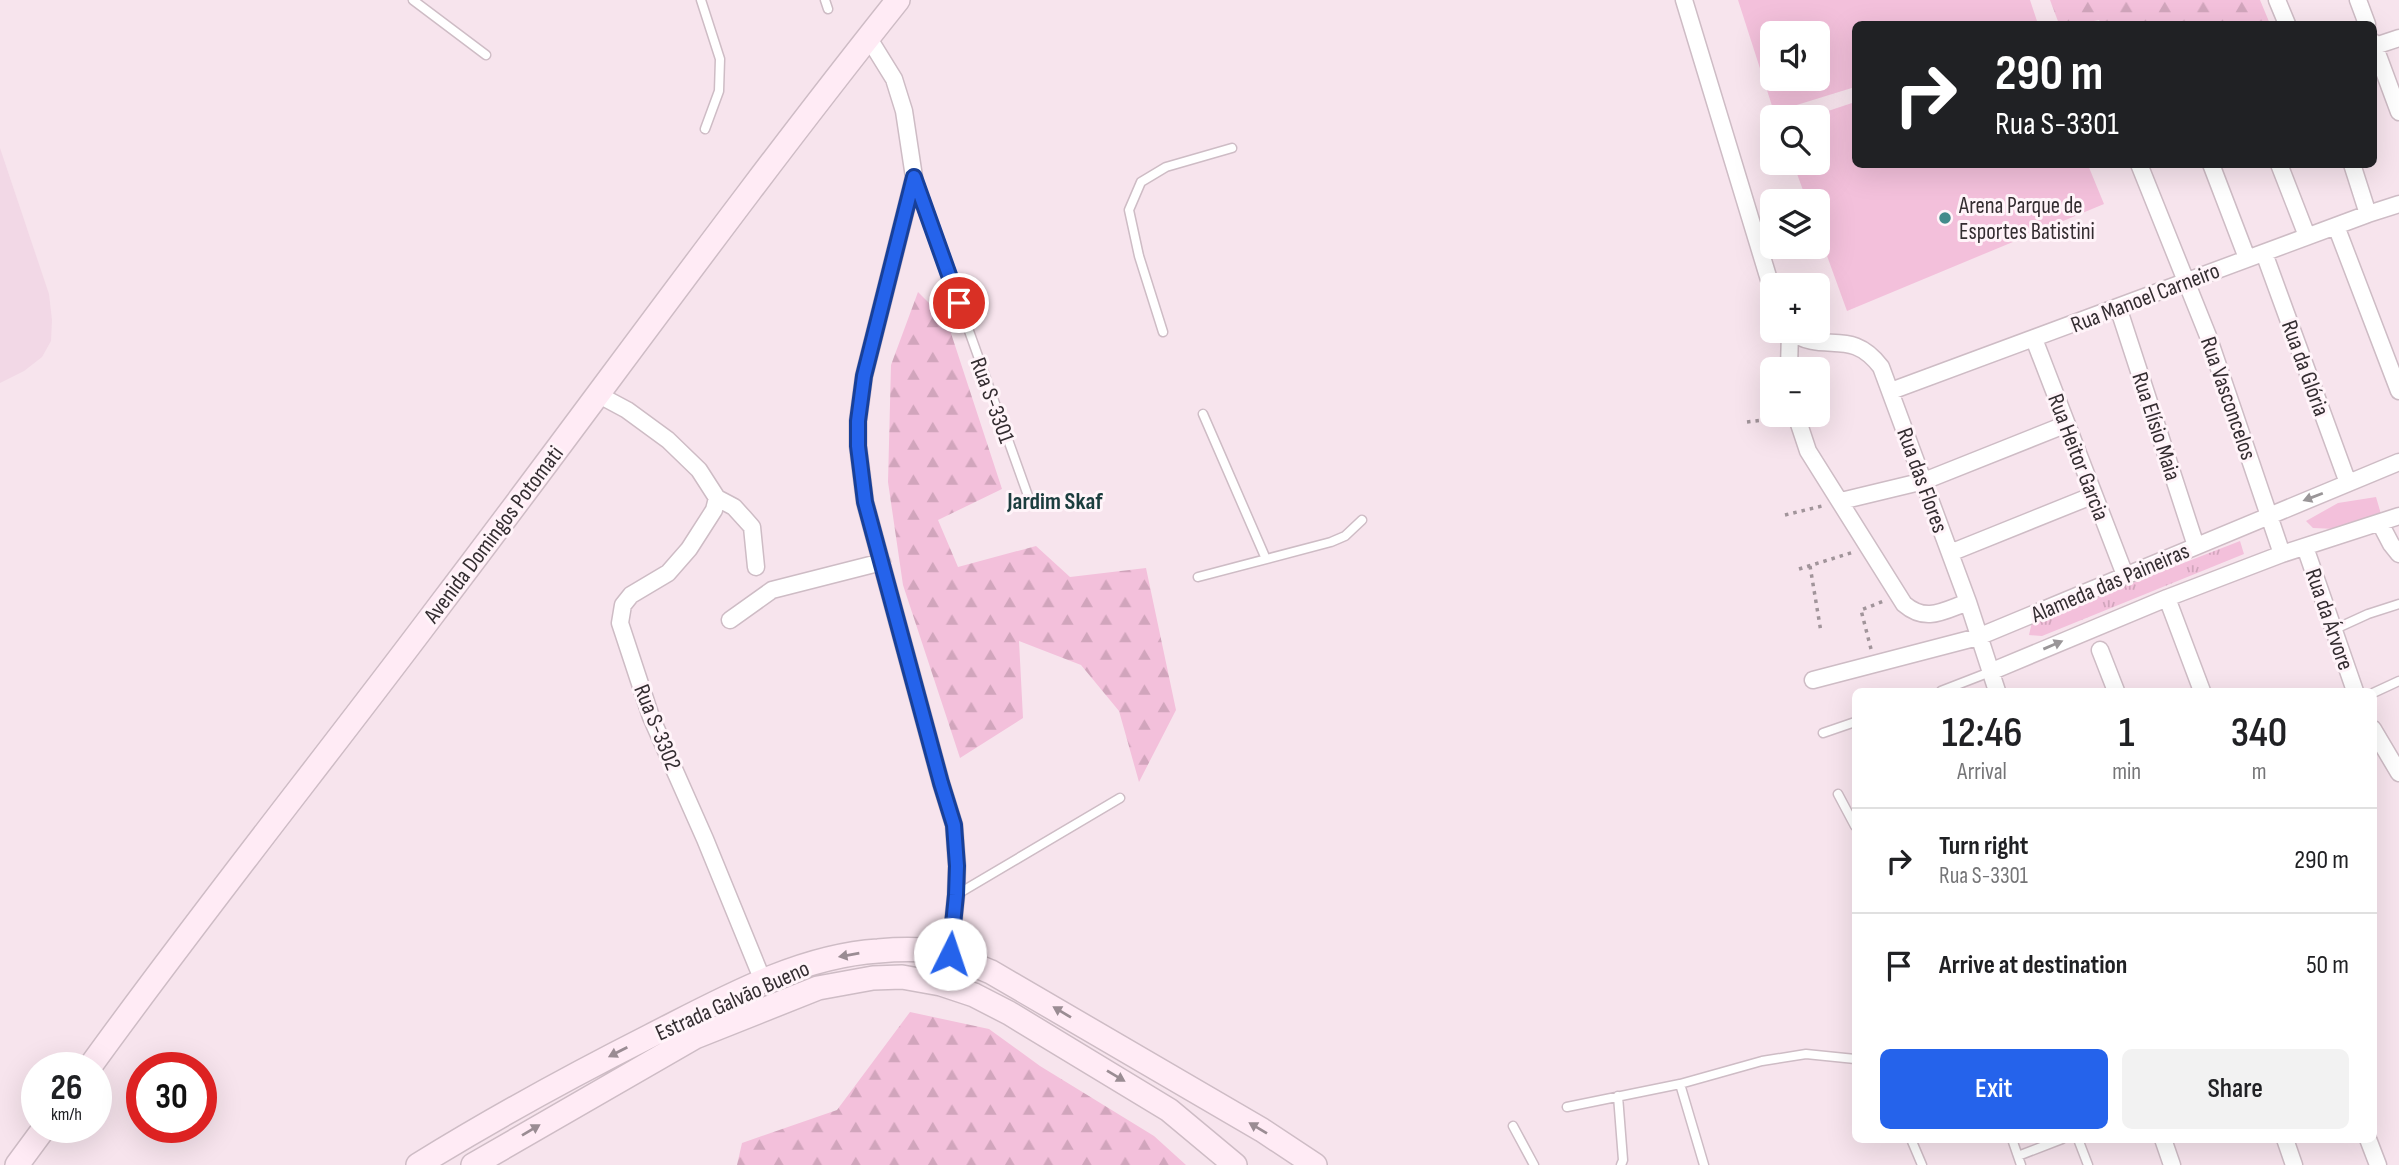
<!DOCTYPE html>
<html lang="en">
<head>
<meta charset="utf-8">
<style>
	:root { --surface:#fff; --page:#f2f2f2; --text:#202124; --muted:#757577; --line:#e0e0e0; --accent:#2563eb }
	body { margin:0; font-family:"Sofia Sans Condensed",sans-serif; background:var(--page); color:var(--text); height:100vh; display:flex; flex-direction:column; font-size:26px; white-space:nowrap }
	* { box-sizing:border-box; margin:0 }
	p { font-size:23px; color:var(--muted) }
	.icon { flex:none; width:38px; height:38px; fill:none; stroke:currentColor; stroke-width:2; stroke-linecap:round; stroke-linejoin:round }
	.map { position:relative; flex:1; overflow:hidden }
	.side { position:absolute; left:1852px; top:688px; width:525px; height:455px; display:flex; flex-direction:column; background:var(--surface); border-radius:10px; box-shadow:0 7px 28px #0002 }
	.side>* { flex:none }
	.banner { position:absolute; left:1852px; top:21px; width:525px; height:147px; border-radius:10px; box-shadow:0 7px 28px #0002; background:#202124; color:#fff; overflow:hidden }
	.buttons { position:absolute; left:1760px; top:21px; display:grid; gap:14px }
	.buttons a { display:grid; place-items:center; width:70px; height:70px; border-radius:10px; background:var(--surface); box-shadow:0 7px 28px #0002; font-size:35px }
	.speed { position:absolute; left:21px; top:1052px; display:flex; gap:14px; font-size:35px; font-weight:700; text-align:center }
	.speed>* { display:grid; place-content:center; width:91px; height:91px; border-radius:50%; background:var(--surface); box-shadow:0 7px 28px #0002; line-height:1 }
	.speed small { font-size:18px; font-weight:400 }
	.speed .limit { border:10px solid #d22; background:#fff; color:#111 }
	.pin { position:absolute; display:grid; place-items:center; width:60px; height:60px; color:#fff; margin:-30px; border:4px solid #fff; border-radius:50%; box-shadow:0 2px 7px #0007 }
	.me { position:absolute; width:77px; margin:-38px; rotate:4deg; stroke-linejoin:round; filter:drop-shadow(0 0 5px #0008) }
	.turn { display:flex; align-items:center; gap:24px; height:147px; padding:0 28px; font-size:32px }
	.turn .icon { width:91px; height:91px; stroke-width:2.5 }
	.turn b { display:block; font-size:49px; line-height:60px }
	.eta { display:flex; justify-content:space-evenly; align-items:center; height:119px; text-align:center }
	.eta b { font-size:42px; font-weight:600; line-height:49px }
	.cta { display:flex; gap:14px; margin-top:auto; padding:14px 28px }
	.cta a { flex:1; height:80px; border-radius:10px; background:var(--accent); color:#fff; font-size:28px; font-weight:600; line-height:80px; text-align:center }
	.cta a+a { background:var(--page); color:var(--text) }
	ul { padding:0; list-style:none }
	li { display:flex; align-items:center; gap:21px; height:105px; padding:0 28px; border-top:2px solid var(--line) }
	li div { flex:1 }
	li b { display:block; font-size:26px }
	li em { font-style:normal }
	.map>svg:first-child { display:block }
</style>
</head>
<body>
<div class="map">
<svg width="2399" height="1165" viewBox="0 0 2399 1165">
	<defs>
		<pattern id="grass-tufts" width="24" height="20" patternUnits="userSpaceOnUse" patternTransform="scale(1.75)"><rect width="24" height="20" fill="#f3c0db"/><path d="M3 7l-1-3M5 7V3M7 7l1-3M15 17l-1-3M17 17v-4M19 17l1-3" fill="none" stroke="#d1a5bc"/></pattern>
		<pattern id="forest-firs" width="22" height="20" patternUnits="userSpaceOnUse" patternTransform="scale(1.75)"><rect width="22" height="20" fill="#f3c0db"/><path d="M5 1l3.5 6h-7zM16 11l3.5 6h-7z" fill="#d1a5bc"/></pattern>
	</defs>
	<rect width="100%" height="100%" fill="#f7e4ed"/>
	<path fill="#f2d8e6" d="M0,148L49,294L52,320L51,341L42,357L24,371L0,383Z"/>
	<path fill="url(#grass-tufts)" d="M2240,541L2244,554L2042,636L2029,635L2032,622Z"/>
	<path fill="url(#forest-firs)" d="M2050,0H2260L2270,24H2102L2099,20L2079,24H2059Z
		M918,292L947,321L1002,489L938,520L958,567L1036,546L1070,577L1146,568L1176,710L1139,782L1119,711L1081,665L1019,641L1023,718L960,758L903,585L888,482L891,365Z
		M910,1012L989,1029L1040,1066L1154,1136L1186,1165H737L742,1143L837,1110Z"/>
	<path fill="#f3c0db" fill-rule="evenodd" d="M1738,0H2030L2038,24H1855V87L1774,112ZM1773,33H1818V79H1773Z
		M1855,102V164L2088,165L2104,204L1847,311L1818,231V201H1807L1793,163H1818V117H1810Z
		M2376,497L2381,514L2336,529L2313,528L2306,521L2338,503Z"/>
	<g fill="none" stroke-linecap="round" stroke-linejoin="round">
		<g stroke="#cebcc5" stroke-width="11">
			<path id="lane" d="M413,0L486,55
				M701,0L720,59L719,91L705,129
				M825,0L828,9
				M916,183L1031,504
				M1163,332L1139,256L1129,210L1141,182L1166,167L1232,148
				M1203,414L1266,559
				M1198,577L1331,542L1345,536L1362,520
				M2333,630L2368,614L2399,604
				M1941,691L1990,672
				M2373,693L2399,681
				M1823,733L1855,722
				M1838,794L1855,826
				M956,895L1120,798
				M1680,1084L1704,1165
				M1618,1096L1623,1160L1621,1165
				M1567,1107L1680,1084L1762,1061L1806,1054L1855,1059
				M1513,1126L1534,1165
				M1911,1139L1922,1165
				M2012,1139L2021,1165
				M2078,1139L2088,1165
				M2018,1156L2062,1139"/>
		</g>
		<g stroke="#cebcc5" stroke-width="19">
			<path id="street" d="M1684,0L1773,293
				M2277,0L2287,24
				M2358,0L2367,24
				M868,37L894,79L904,111L914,177L864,376L858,421V446L865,502L941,783L954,825L957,866L956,895L950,954
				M2373,42L2399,112
				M2375,46L2399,38
				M2139,164L2208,336L2282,554
				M2211,164L2247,258
				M2279,164L2307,236
				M2352,164L2368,214
				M2336,226L2399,391
				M2264,253L2348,483
				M2118,307L2196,546
				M1789,331C1825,356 1850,326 1881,367L1968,602L1997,691
				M2034,339L2125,575
				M1789,369L1790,331
				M1891,391L2368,214L2399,204
				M599,395L627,410L668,440L699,470L717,498L734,507L744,518L752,527L756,567
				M1796,415L1808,451L1904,604C1926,623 1943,611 1968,602
				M717,498L714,510L689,549L668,573L631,595L623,605L620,623L651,717L705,839L763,981
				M1841,501L1924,481L2067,424
				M2380,523L2391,544L2399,554
				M2305,547L2355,691
				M1950,553L2094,495
				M2167,598L2202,691
				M730,620L772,590L882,562
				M2100,650L2116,691
				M1990,672L2167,598L2282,554L2399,516
				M1813,680L1978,637L2399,462
				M2373,729L2399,773
				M2163,1139L2172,1165
				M2285,1139L2294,1165
				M2368,1139L2378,1165"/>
		</g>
		<g stroke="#cebcc5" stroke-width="26">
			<path id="secondary" d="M89,1068C203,910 326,757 443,601C595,401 741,197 898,0
				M17,1165L45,1127
				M418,1165C494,1118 571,1076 650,1036C721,1000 798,956 878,951C901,949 930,948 952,955C965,960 978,967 991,972L1262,1130L1315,1165
				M473,1165L695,1037L818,988L873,978L902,977L941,984L974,995L1009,1013L1169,1110L1235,1165"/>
		</g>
		<path stroke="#a1949a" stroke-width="3.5" stroke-dasharray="3.5 5" stroke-linecap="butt" d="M1747,422L1781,418
			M1785,515L1822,506
			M1810,566L1821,632
			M1799,569L1854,552
			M1871,649L1861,610L1884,601"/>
		<use href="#lane" stroke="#fff" stroke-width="8"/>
		<use href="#street" stroke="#fff" stroke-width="16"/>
		<use href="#secondary" stroke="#ffebf5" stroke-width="23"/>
	</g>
	<defs><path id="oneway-solid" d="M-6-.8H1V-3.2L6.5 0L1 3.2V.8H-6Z" transform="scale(1.75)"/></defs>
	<g fill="#9a9698">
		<use href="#oneway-solid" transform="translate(2313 497) rotate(159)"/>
		<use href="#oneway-solid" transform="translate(2053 645) rotate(-23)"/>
	</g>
	<g fill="#9a8c93">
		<use href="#oneway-solid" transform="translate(849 955) rotate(170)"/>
		<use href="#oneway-solid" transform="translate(1062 1012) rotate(-149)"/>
		<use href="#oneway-solid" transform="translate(618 1052) rotate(153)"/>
		<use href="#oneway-solid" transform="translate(1116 1076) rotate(31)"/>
		<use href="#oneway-solid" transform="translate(1258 1128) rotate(-149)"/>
		<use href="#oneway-solid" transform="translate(531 1130) rotate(-31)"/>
	</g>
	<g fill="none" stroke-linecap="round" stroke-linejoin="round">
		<g stroke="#184099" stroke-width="18">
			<path id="route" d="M950,954L956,895L957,866L954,825L941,783L865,502L858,446V421L864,376L914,177L959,303"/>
		</g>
		<use href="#route" stroke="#2563eb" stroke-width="12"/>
	</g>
	<circle fill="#438b8b" stroke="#fff4f9" stroke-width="2.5" cx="1945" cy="218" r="7"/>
	<g text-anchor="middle" stroke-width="6" stroke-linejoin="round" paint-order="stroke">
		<g font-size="23" fill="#342d31" stroke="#fff4f9" text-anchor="start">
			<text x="1959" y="213">Arena Parque de<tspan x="1959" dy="26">Esportes Batistini</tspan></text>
		</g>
		<g font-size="23" fill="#342d31" stroke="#fff4f9">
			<text transform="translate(2145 297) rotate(-21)" y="8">Rua Manoel Carneiro</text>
			<text transform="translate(2306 368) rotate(70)" y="8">Rua da Glória</text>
			<text transform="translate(2229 398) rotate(71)" y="8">Rua Vasconcelos</text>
			<text transform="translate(993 400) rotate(70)" y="8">Rua S-3301</text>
			<text transform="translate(2157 426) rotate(72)" y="8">Rua Elísio Maia</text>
			<text transform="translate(2079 457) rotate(69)" y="8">Rua Heitor Garcia</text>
			<text transform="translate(1923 480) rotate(70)" y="8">Rua das Flores</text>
			<text transform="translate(493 534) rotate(-53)" y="8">Avenida Domingos Potomati</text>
			<text transform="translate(2110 582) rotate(-23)" y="8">Alameda das Paineiras</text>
			<text transform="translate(2330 619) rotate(71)" y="8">Rua da Árvore</text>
			<text transform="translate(658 727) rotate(68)" y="8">Rua S-3302</text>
			<text transform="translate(732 1000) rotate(-24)" y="8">Estrada Galvão Bueno</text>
		</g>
		<g font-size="24" font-weight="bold" fill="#1b3d3e" stroke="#fff4f9">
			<text x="1055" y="509">Jardim Skaf</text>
		</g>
	</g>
</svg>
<div class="buttons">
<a><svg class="icon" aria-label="sound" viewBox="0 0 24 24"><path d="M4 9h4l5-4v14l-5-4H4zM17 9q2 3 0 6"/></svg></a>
<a><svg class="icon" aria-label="search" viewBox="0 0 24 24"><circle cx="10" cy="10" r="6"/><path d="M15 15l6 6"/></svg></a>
<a><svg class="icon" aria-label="layers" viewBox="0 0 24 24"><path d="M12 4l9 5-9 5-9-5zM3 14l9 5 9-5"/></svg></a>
<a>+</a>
<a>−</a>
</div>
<div class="speed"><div>26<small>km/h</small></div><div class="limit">30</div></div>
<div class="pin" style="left:959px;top:303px;background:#d93025"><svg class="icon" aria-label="arrive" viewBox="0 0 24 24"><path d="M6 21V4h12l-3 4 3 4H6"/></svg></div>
<svg class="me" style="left:950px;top:954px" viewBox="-20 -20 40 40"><circle r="19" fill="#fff"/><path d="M0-13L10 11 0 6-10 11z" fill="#2563eb"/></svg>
<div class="banner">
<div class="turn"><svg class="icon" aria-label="right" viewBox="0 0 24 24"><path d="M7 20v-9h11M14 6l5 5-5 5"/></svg><div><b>290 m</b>Rua S-3301</div></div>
</div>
<section class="side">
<div class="eta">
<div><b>12:46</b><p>Arrival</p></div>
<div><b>1</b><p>min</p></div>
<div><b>340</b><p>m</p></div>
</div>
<ul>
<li><svg class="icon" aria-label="right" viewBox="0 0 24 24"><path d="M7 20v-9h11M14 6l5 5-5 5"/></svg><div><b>Turn right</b><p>Rua S-3301</p></div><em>290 m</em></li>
<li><svg class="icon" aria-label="arrive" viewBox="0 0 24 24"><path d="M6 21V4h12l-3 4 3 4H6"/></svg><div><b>Arrive at destination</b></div><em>50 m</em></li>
</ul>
<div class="cta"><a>Exit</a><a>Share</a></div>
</section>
</div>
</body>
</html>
